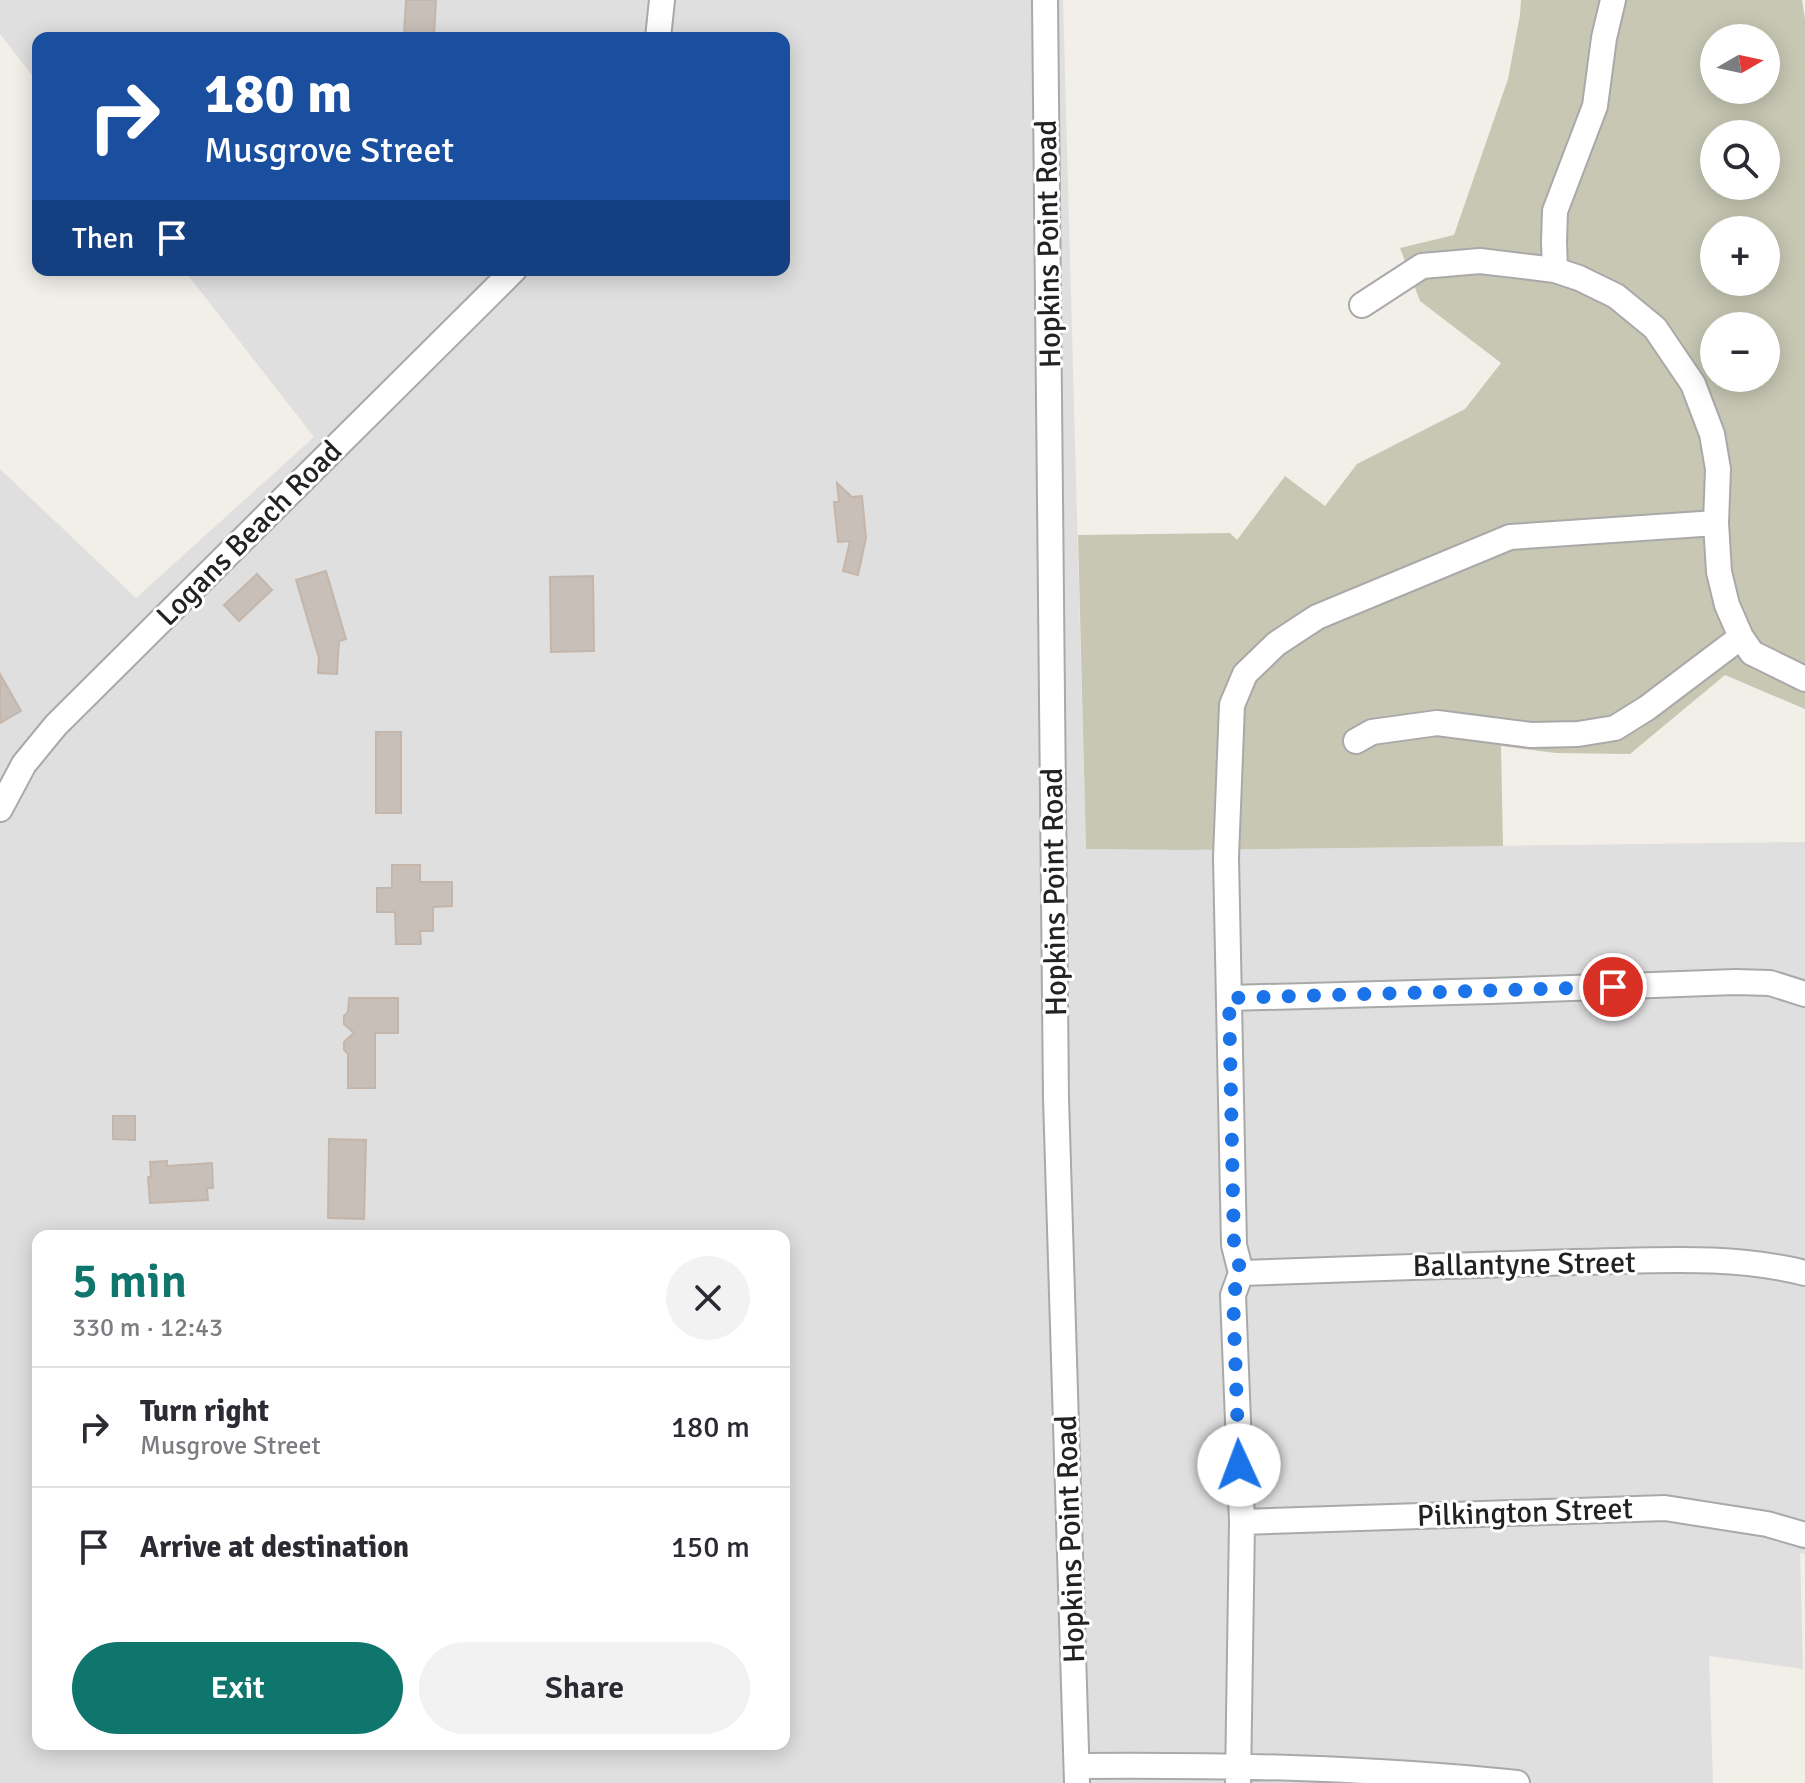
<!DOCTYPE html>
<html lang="en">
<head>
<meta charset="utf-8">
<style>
	:root { --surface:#fff; --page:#f2f2f3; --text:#2b2b33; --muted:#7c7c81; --line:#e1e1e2; --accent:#0f766e }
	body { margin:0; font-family:Signika,sans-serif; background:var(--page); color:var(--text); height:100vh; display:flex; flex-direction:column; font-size:30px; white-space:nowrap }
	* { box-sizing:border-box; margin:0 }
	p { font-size:26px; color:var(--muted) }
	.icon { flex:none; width:44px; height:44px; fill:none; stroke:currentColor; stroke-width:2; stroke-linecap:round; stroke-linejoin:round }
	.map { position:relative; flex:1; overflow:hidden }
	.drawer { position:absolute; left:32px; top:1230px; width:758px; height:520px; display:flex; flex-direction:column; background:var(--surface); border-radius:16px; box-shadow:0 4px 20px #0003 }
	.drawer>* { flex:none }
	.guide { position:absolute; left:32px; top:32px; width:758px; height:244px; border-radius:16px; box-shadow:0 4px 20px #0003; background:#1a4fa0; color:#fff; overflow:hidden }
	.needle { width:52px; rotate:81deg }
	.controls { position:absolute; left:1700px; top:24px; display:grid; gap:16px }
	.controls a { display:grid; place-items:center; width:80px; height:80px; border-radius:50%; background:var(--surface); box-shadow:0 4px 20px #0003; font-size:40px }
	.pin { position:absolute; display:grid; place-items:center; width:68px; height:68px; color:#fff; margin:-34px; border:4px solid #fff; border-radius:50%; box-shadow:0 2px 8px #0007 }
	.me { position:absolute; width:88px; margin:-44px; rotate:358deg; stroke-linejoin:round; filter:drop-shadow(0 0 6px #0008) }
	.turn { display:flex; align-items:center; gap:28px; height:168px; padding:0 40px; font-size:36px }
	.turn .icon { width:104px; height:104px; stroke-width:2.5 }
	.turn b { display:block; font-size:56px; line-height:68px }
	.then { display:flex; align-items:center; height:76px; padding:0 40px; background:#0003; gap:16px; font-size:30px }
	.round { display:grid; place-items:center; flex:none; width:84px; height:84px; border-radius:42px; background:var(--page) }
	.overview { display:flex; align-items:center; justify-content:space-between; height:136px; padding:0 40px }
	h1 { font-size:48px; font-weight:600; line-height:60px; color:var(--accent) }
	.cta { display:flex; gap:16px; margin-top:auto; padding:16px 40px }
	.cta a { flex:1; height:92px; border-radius:48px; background:var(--accent); color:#fff; font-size:32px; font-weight:600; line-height:92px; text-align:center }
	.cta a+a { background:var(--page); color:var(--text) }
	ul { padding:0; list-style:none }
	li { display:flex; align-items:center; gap:24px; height:120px; padding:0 40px; border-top:2px solid var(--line) }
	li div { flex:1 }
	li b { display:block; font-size:30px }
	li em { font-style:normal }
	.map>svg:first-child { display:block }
</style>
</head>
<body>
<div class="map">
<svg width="1805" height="1783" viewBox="0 0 1805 1783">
	<rect width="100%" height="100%" fill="#f2efe9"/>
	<path fill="#e0dfdf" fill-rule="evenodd" d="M0,0H1063L1086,849L1183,850L1805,842V1554L1800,1553L1803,1669L1709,1656L1713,1783H0V469L136,598L314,437L184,270H784V38H38V83L0,34ZM38,1236H784V1744H38Z"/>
	<path fill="#c7c7b4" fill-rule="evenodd" d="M1521,0H1802L1805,19V709L1725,675L1630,754L1556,753L1501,746L1503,846L1183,850L1086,849L1078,535L1230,533L1237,540L1285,476L1325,506L1357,464L1465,409L1501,363L1420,301L1400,248L1454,235L1508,79L1520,15ZM1714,38H1766V90H1714ZM1714,134H1766V186H1714ZM1714,230H1766V282H1714ZM1714,326H1766V378H1714Z"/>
	<path fill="#c7bfb8" stroke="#c4b6ab" stroke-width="2" d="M406,0H436L434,37L404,35Z
		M837,483L852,497L862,496L866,538L858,575L843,571L850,541L838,542L834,502H839Z
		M326,571L346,639L339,641L337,674L318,673L319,658L296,580Z
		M257,574L272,590L239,621L224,605Z
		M593,576L594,651L551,652L550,577Z
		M0,674L21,711L0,723Z
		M376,732H401V813H376Z
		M392,865H420V882H452V906L433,907V931H420L421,944H396L395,912H377V888H392Z
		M349,998H398V1033H375V1088H348V1054L344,1050V1042L354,1033L344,1024V1016L348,1012Z
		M113,1116H135V1140L113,1139Z
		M329,1139L366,1140L364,1219L328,1218Z
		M167,1161V1166L212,1163L213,1188H207L208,1200L150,1203L148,1177H151L150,1162Z"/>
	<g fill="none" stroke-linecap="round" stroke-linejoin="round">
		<g stroke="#a9a9a9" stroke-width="28">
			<path id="minor" d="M1045,0L1056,1098L1077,1783
				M658,38L662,0
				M1555,270L1554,242L1555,211L1595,106L1604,38L1613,0
				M1362,305L1422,266L1480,261L1555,270L1579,278L1616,296L1655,328L1693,384L1712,434L1718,469L1716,523L1719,572L1727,605L1741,637L1752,653L1805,679
				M1356,741L1372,732L1437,723L1531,735L1578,734L1615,728L1647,708L1741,637
				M0,809L24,764L56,725L514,270
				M1229,998L1490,991L1735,982L1770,983L1805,994
				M1241,1273C1352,1269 1464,1265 1575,1262C1652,1261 1730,1254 1805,1273
				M1242,1522L1665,1508L1767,1524L1805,1535
				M1077,1766C1224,1765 1371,1767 1517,1783
				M1238,1783L1242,1522L1233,1295L1241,1273L1234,1245L1226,857L1232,705L1245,674L1276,644L1317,617L1510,537L1716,523"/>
		</g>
		<use href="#minor" stroke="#fff" stroke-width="24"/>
	</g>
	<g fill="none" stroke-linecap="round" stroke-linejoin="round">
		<path stroke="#1a73e8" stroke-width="14" stroke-dasharray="0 25.2" d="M1239,1465L1233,1295L1241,1273L1234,1245L1229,998L1613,987"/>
	</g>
	<g text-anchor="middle" stroke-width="6" stroke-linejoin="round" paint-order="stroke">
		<g font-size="30" fill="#222" stroke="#fff">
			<text transform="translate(1048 244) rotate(-91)" y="10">Hopkins Point Road</text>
			<text transform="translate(249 533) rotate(-45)" y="10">Logans Beach Road</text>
			<text transform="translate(1054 892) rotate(-91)" y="10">Hopkins Point Road</text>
			<text transform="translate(1524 1264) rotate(-1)" y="10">Ballantyne Street</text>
			<text transform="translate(1525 1512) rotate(-2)" y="10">Pilkington Street</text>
			<text transform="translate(1070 1539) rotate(-92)" y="10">Hopkins Point Road</text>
		</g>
	</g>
</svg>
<div class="controls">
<a><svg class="needle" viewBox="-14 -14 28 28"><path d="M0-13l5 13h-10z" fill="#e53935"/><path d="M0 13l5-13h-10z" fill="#7c7c81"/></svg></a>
<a><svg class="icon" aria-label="search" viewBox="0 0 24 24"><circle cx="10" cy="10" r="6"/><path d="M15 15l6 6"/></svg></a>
<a>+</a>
<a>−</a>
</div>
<div class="pin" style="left:1613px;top:987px;background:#d93025"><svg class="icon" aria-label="arrive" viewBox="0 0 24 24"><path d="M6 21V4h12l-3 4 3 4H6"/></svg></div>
<svg class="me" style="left:1239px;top:1465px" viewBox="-20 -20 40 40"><circle r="19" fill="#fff"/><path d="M0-13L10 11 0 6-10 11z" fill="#1a73e8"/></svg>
<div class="guide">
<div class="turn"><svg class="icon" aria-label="right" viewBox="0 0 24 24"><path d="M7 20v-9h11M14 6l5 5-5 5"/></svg><div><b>180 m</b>Musgrove Street</div></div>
<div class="then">Then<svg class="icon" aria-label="arrive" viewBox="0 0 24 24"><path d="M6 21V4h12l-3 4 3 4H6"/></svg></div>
</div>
<section class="drawer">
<div class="overview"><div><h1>5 min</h1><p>330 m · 12:43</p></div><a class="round"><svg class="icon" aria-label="close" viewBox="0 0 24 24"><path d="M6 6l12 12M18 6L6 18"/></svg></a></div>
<ul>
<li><svg class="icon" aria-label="right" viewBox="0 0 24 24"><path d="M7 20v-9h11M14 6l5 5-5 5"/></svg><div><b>Turn right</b><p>Musgrove Street</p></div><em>180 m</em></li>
<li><svg class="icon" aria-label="arrive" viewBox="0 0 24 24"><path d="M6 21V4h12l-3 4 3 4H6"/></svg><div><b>Arrive at destination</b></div><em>150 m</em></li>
</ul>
<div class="cta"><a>Exit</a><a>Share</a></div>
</section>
</div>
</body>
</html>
